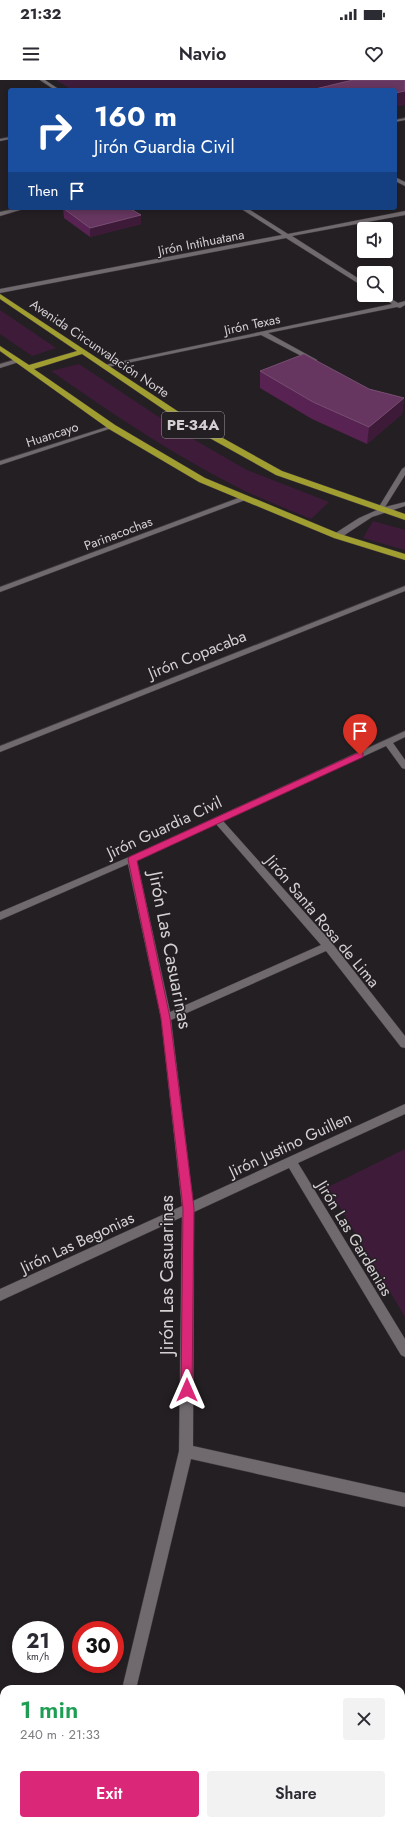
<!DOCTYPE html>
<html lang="en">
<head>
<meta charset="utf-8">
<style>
	:root { --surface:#fff; --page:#f2f2f3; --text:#2b2b33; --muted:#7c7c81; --accent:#db2777 }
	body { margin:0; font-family:Jost,sans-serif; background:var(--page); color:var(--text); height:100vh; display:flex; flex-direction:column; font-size:15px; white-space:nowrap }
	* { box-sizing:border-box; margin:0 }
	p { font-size:13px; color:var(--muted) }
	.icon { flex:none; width:22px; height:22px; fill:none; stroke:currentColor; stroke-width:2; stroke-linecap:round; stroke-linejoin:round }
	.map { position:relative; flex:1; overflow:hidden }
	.sheet { position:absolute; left:0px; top:1605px; width:405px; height:140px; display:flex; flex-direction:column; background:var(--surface); border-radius:12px 12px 0 0; box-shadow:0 2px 6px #0003 }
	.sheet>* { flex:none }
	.guide { position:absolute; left:8px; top:8px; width:389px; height:122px; border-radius:4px; box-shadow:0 2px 6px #0003; background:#1a4fa0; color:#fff; overflow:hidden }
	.tools { position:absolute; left:357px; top:142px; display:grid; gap:8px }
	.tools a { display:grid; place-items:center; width:36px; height:36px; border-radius:4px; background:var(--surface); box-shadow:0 2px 6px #0003; font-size:20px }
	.speed { position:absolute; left:12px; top:1541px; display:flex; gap:8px; font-size:20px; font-weight:700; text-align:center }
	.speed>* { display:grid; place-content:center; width:52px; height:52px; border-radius:50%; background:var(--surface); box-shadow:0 2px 6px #0003; line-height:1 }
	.speed small { font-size:10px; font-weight:400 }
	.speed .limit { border:6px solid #d22; background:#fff; color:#111 }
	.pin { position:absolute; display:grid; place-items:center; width:34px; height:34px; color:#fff; margin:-41px -17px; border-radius:50% 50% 50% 0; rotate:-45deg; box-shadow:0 0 4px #0007 }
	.pin .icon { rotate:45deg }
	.me { position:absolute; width:44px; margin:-22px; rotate:0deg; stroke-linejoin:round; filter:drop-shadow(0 0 3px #0008) }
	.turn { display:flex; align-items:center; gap:14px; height:84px; padding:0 20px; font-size:18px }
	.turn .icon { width:52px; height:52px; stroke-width:2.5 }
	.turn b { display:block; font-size:28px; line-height:34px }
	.then { display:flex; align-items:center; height:38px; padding:0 20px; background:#0003; gap:8px; font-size:15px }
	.round { display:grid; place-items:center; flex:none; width:42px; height:42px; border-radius:4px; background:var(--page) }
	.overview { display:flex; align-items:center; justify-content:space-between; height:68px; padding:0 20px }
	h1 { font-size:24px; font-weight:600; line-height:30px; color:#1e9e55 }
	.primary-button { display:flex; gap:8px; margin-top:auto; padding:8px 20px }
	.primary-button a { flex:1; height:46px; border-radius:4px; background:var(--accent); color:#fff; font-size:16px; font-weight:600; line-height:46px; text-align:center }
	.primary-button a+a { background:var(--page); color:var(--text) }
	.status { display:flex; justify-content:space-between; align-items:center; height:28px; padding:0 20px; background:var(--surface); direction:ltr }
	.status svg { height:11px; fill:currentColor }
	header { display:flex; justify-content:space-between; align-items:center; height:52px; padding:0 20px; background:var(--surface); font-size:18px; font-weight:600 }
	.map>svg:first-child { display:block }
</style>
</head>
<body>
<div class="status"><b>21:32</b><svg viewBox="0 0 49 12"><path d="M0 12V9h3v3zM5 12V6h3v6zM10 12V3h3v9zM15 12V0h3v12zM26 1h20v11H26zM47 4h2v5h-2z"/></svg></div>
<header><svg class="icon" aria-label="menu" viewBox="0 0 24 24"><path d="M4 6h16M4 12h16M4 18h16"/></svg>Navio<svg class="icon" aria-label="heart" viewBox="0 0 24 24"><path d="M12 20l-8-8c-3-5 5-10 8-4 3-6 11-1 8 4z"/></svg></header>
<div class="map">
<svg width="405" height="1745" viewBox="0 0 405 1745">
	<rect width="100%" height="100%" fill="#241f23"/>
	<path fill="#3e1c39" d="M56,0H380L360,10H72Z
		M0,230L56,268L32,276L0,254Z
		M79,284L186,355L247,390L329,422L311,439C285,428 258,418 233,405C169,372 110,332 51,291Z
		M373,441L405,450V470L363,458Z
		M405,1069V1237L328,1107Z"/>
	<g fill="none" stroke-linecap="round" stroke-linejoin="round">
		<g stroke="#3d393c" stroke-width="1">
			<path id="minor" d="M40,0H45L60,10H55Z
				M405,38V40L395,42V40Z
				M10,57V59L0,61V59Z
				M395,97L405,102V106L395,101Z
				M18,128H27L0,136V132Z
				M240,128H247L288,154L405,131V135L292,156L364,202V207L286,158L0,213V209L282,155Z
				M378,215H385L398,223L405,221V225L400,228L397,227L268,253L317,280V282H313L261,255L103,288L100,286L392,224Z
				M17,279L20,281L19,282L0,288V284Z
				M110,346L115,347L0,385V381Z
				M405,387V395L385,427L405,422V426L372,437L340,458H334V454L359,438L377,430L402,389Z
				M241,417L248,419L0,512V507Z
				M405,506V511L0,672V666Z
				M405,651V657L393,663L405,680V689L402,688L386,666L223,741L332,863L405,956V968L401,967L326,871L171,940L193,1121L405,1024V1034L298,1083L405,1259V1277L401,1275L289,1088L194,1132L193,1366L405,1413V1427L191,1379L136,1609H122L179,1371L182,1137L0,1221V1209L182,1126L161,938L128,784L0,840V832L129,777ZM216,744L321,865L170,932L137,781Z
				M401,1716L405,1717V1733L401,1732Z
				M87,1741H103L102,1745H86Z"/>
		</g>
		<g stroke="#3d393c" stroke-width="1">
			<path id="highway" d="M0,214L194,342L282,391L405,434V440L276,395L188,346L82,274L34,289L115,345L205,398L340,454L405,474V480L334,458L199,402L109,349L0,271V266L29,285L77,271L0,219Z"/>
		</g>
		<use href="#minor" fill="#706a6e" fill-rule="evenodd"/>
		<use href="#highway" fill="#a19e31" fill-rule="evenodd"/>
	</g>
	<path fill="#582352" d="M63,128L141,144L90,157L64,138Z
		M260,291L369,309L404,318L402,334L367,364L312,339L260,308Z"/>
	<path fill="#3e1a39" d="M405,11V25L395,27V13Z
		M141,135V144L90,157V148Z
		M404,318L402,334L367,364L369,347Z"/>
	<path fill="#663660" stroke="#774e72" d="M353,0H405V11L395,13V10H311Z
		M63,128H129L141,135L90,148Z
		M304,274L369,309L404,318L369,347L313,322L260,291Z"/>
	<path fill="#db2777" stroke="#8e194d" d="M360,672L363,673V677L137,781L170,938L194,1128L192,1310L191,1314L187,1316L182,1314L181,1310L183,1128L161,938L128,779L129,777Z"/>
	<g text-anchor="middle" stroke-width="3" stroke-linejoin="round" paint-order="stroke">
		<g font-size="13" fill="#d4d1d3" stroke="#241f23">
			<text transform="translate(201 162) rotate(-11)" y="5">Jirón Intihuatana</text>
			<text transform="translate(252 244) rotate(-12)" y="5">Jirón Texas</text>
			<text transform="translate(100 268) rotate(34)" y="5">Avenida Circunvalación Norte</text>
			<text transform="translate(52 354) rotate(-18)" y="5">Huancayo</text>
			<text transform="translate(118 453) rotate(-21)" y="5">Parinacochas</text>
		</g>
		<rect fill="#241f23" stroke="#9f9c9e" stroke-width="1" x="162" y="332" width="62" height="26" rx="3"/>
		<g font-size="15" font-weight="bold" fill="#d4d1d3">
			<text x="193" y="350">PE-34A</text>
		</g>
		<g font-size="16" fill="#d4d1d3" stroke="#241f23">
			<text transform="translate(197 574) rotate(-22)" y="6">Jirón Copacaba</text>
			<text transform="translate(164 747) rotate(-25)" y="6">Jirón Guardia Civil</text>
			<text transform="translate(323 841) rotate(50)" y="6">Jirón Santa Rosa de Lima</text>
			<text transform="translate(290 1064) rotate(-25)" y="6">Jirón Justino Guillen</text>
			<text transform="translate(355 1158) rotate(59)" y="6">Jirón Las Gardenias</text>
			<text transform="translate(77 1162) rotate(-25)" y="6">Jirón Las Begonias</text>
		</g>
		<g font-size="19" fill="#d4d1d3" stroke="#241f23">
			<text transform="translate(171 870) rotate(79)" y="7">Jirón Las Casuarinas</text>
			<text transform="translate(166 1195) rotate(-90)" y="7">Jirón Las Casuarinas</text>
		</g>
	</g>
</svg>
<div class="tools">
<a><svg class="icon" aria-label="sound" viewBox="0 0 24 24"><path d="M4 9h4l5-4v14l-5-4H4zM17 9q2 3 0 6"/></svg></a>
<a><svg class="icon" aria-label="search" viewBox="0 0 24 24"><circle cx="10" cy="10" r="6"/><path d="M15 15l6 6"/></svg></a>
</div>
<div class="speed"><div>21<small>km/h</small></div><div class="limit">30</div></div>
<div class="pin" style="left:360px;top:675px;background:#d93025"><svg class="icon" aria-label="arrive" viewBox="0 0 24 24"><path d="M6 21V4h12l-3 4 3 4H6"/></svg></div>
<svg class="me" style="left:187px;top:1310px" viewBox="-20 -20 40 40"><path d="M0-17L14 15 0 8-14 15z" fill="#db2777" stroke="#fff" stroke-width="4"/></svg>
<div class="guide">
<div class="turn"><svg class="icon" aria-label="right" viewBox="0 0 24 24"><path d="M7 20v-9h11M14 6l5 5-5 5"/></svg><div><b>160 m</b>Jirón Guardia Civil</div></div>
<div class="then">Then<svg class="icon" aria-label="arrive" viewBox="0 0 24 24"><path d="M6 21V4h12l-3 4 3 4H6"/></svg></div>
</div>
<section class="sheet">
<div class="overview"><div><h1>1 min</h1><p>240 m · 21:33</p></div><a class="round"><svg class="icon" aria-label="close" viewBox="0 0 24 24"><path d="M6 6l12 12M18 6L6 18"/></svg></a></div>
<div class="primary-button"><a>Exit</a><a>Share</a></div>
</section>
</div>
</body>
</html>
